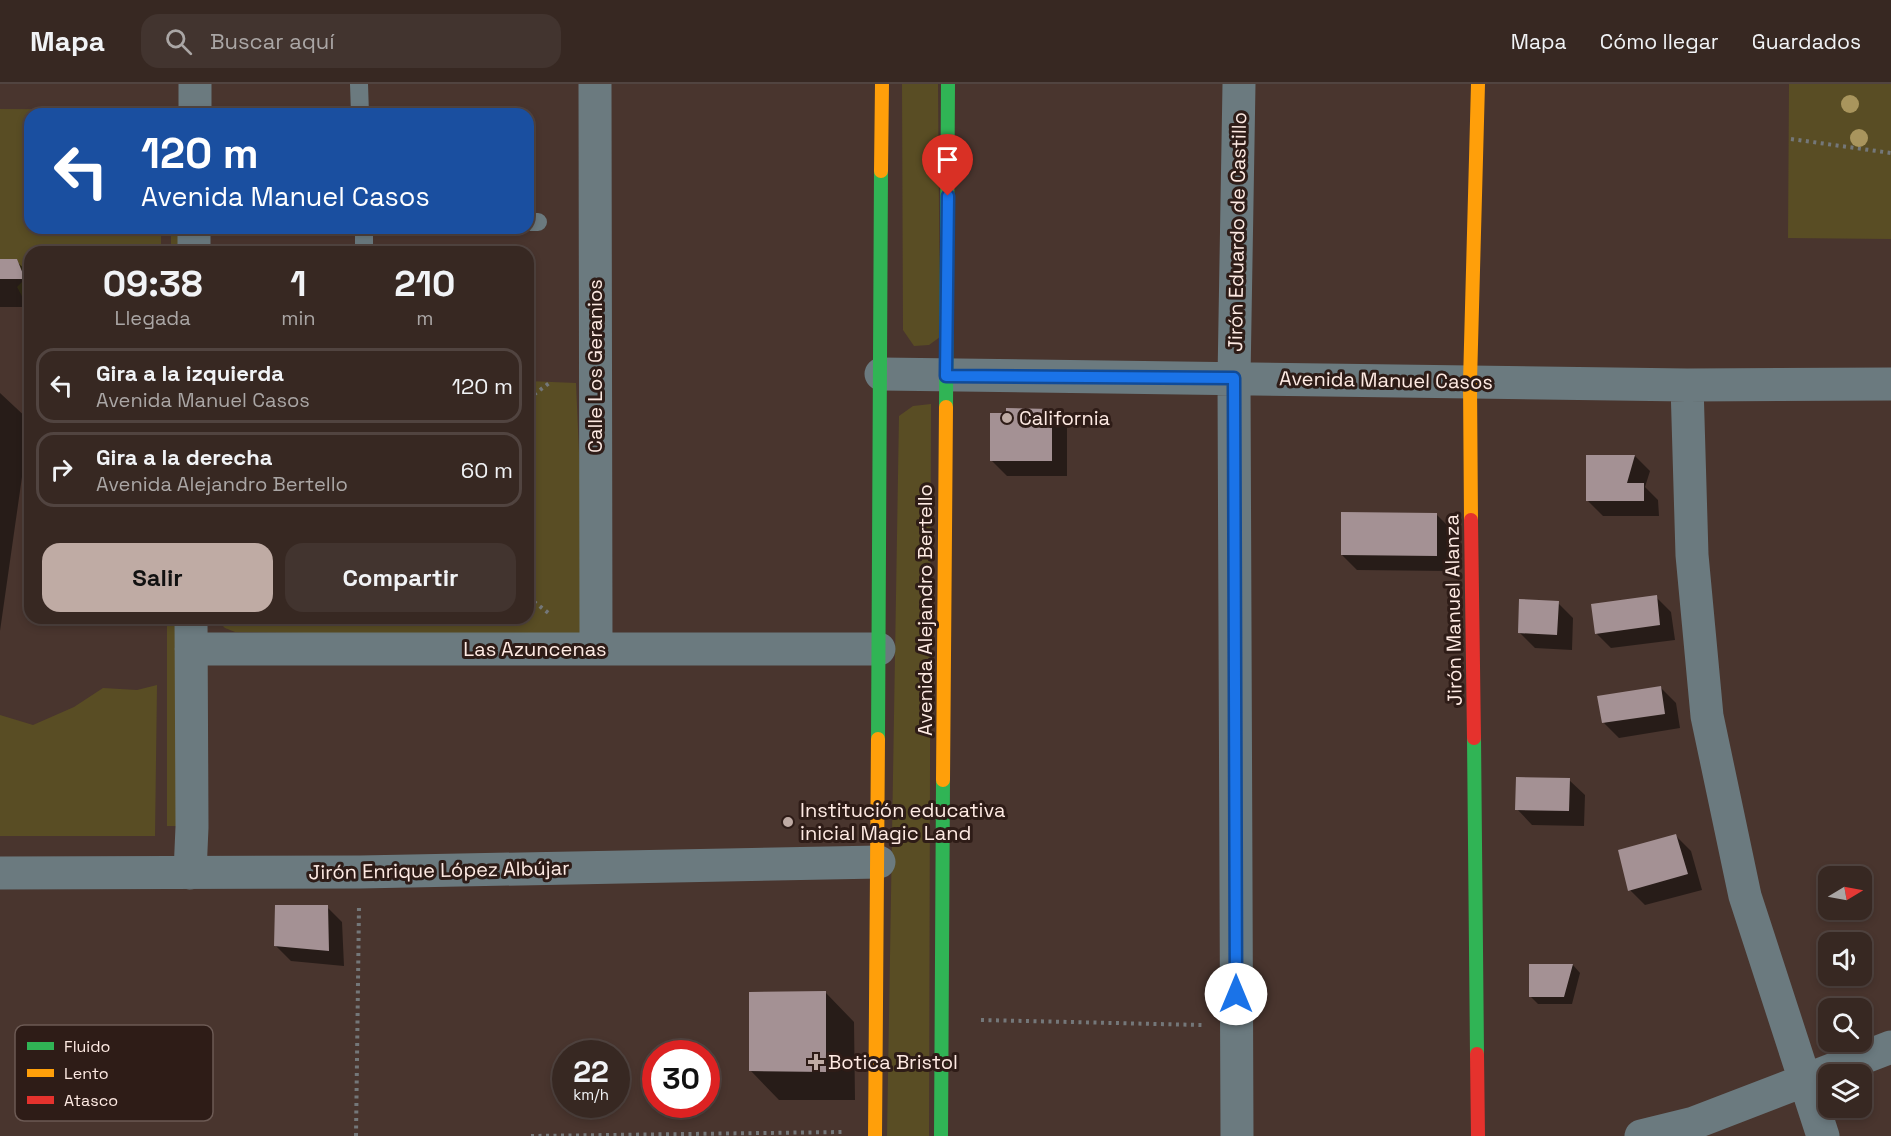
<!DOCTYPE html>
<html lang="es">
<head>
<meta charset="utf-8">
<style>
	:root { --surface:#372822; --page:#42342f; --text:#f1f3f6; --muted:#aaa6a5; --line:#514440; --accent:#bfaba4 }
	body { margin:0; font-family:"Space Grotesk",sans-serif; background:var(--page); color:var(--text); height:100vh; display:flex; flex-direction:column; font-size:22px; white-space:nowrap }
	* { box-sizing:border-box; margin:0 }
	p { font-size:20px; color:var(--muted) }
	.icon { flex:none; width:33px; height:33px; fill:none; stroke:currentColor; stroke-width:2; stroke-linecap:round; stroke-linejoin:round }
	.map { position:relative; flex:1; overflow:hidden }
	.sheet { position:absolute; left:24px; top:162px; width:510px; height:378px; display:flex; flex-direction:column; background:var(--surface); border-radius:18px; box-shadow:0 3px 9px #0003,0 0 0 2px var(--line) }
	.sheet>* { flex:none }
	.hud { position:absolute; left:24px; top:24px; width:510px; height:126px; border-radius:18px; box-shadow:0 3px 9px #0003,0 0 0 2px var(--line); background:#1a4fa0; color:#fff; overflow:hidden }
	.needle { width:39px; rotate:80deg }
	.fabs { position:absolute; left:1818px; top:782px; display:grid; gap:12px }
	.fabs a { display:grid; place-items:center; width:54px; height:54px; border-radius:12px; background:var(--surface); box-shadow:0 3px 9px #0003,0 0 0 2px var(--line); font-size:30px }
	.speed { position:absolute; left:552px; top:956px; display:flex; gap:12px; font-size:30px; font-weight:700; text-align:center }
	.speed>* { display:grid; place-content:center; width:78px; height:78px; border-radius:50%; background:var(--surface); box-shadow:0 3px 9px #0003,0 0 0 2px var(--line); line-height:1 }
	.speed small { font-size:15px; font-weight:400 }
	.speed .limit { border:9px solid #d22; background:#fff; color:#111 }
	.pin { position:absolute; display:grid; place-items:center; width:51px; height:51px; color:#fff; margin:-62px -26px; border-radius:50% 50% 50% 0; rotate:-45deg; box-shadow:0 0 6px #0007 }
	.pin .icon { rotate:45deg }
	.me { position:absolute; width:66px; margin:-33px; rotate:0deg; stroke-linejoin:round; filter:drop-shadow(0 0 4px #0008) }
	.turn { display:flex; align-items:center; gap:21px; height:126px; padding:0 18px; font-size:27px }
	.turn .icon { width:78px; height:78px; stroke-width:2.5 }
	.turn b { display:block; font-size:42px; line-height:51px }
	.eta { display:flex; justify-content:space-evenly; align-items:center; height:102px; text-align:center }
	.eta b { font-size:36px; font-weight:700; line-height:42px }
	.action { display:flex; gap:12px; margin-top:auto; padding:12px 18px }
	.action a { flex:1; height:69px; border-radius:18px; background:var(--accent); color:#111; font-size:24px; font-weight:700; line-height:69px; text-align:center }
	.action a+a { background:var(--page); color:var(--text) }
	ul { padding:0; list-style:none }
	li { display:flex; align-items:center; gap:18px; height:75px; margin:0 12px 9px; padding:0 6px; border:3px solid var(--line); border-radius:18px }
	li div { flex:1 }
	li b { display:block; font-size:22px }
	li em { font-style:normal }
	header { display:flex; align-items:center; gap:36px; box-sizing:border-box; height:84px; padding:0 30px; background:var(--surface); border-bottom:2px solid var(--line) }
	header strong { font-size:28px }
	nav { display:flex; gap:33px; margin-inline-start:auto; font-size:21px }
	.search { width:420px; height:54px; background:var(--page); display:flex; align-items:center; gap:15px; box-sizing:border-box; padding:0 21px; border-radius:18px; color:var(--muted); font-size:22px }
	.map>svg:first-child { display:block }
</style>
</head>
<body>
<header>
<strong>Mapa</strong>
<div class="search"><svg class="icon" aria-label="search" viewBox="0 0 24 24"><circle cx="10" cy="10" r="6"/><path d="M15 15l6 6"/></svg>Buscar aquí</div>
<nav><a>Mapa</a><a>Cómo llegar</a><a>Guardados</a></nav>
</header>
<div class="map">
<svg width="1891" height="1052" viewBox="0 0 1891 1052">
	<rect width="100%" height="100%" fill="#49352e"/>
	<path fill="#594d24" d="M902,0H938L940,253L929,261L914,262L903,246Z
		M1789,0H1891V155L1788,154Z
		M0,25L162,26V30H30V144H161V168H30V227L17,203L25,195L17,175H0Z
		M171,144H183L182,168H171Z
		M528,297L576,299L587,553L235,548L225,544L215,534H528Z
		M931,320L929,1052H887L899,332L913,322Z
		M167,534H179L178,742H167Z
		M157,601L155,752H0V631L33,641L74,623L103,604L137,606Z"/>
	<path fill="#0007" d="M0,177H16L30,190V223H0Z
		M0,309L30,337L0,547Z
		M1052,326L1067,342V392H1007L991,376Z
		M1635,372L1650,387L1645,403L1658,416L1659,432H1603L1588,417Z
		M1437,431L1452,446L1451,487L1357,486L1342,471Z
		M1656,513L1671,528L1675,556L1611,564L1596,549Z
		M1558,519L1573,534L1572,566L1535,564L1519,548Z
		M1660,603L1676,619L1680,644L1619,654L1604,639Z
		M1569,696L1585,711L1584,742L1532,741L1517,725Z
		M1676,752L1691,767L1702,806L1645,821L1630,806Z
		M327,823L342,838L344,882L291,877L276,862Z
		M1573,881L1580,889L1572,920H1538L1530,912Z
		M826,909L854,938L855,1016H779L751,987Z"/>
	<path fill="#a49194" d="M0,175H17L25,195H0Z
		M1006,324L1052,325V377H990V329H1006Z
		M1586,371H1635L1627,399H1644V417H1586Z
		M1341,428L1437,429V472L1341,471Z
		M1657,511L1660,541L1595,550L1591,520Z
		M1519,515L1559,517L1557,551L1518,549Z
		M1661,602L1665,630L1602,639L1597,612Z
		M1516,693L1570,694L1569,727L1515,726Z
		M1676,750L1688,790L1628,807L1618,766Z
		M275,821H328L329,867L274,862Z
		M1529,880H1573L1564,913H1529Z
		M826,907V988L749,987V908Z"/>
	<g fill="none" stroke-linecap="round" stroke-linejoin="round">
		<path stroke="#747779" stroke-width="4" stroke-dasharray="3 4.5" stroke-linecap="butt" d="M1791,55L1891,69
			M528,315L552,297
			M528,513L551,531
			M981,936L1202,941
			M356,1052L359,822
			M531,1052L842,1048"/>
		<path stroke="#6b7a7f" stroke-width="18" d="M359,0L360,30
			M528,138H538
			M364,144V168"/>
		<path stroke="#6b7a7f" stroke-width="33" d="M595,0L596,565
			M195,30V0
			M194,168V144
			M881,290L1687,301L1891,300
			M1687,301L1692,471L1707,632L1745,812L1823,1052
			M191,565H879
			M0,789L360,788L879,778
			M190,789L192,743L191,534
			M1237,1052L1234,294L1239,0
			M1641,1052L1694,1039L1891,963"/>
		<path stroke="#30b455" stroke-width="14" d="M946,323L948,0
			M1474,654L1477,970
			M878,655L881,87
			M941,1052L943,696"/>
		<path stroke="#ff9f0a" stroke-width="14" d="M881,87L882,0
			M1471,436L1470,298L1478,0
			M943,696L946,323
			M875,1052L878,655"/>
		<path stroke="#e5322d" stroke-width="14" d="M1471,436L1474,654
			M1477,970L1478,1052"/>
	</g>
	<g fill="#a9955d">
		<circle cx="1850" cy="20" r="9"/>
		<circle cx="1859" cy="54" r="9"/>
	</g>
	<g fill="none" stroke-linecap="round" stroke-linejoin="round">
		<g stroke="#114b97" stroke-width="15">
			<path id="route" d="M948,112L946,292L1234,294L1236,910"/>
		</g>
		<use href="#route" stroke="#1a73e8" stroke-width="10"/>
	</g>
	<g fill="#bfaba4" stroke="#2e1c17" stroke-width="2">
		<circle cx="1007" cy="334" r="6"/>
		<circle cx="788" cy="738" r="6"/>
		<path d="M813 969h6v6h6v6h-6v6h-6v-6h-6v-6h6z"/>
	</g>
	<g text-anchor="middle" stroke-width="6" stroke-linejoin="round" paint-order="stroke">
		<g font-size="20" fill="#feeae3" stroke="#2e1c17">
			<text transform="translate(1237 148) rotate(-89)" y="7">Jirón Eduardo de Castillo</text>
			<text transform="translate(595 282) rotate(-90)" y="7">Calle Los Geranios</text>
			<text transform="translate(1386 296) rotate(1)" y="7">Avenida Manuel Casos</text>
			<text transform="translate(925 526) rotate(-90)" y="7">Avenida Alejandro Bertello</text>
			<text transform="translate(1453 526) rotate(-91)" y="7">Jirón Manuel Alanza</text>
			<text x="535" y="572">Las Azuncenas</text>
			<text transform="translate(439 786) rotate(-1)" y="7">Jirón Enrique López Albújar</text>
		</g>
		<g font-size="20" fill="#feeae3" stroke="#2e1c17" text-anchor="start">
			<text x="1019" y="341">California</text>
			<text x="800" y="733">Institución educativa<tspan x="800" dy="23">inicial Magic Land</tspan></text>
			<text x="828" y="985">Botica Bristol</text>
		</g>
	</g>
	<rect x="15" y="941" width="198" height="96" rx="9" fill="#2e1c17" stroke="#6c5a54" stroke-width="1.5"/>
	<rect x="27" y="958" width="27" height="8" fill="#30b455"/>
	<rect x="27" y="985" width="27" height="8" fill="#ff9f0a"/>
	<rect x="27" y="1012" width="27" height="8" fill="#e5322d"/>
	<g font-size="16" fill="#feeae3">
		<text x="64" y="968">Fluido</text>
		<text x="64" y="995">Lento</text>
		<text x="64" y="1022">Atasco</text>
	</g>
</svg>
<div class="fabs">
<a><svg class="needle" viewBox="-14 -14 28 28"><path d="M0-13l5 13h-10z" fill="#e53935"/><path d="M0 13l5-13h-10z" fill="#aaa6a5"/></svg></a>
<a><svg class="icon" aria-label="sound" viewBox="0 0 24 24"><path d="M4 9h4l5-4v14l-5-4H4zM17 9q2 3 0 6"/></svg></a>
<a><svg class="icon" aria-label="search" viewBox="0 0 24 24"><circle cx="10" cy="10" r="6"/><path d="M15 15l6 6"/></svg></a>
<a><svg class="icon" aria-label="layers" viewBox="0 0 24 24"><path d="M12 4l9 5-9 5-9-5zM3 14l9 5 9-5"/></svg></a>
</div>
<div class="speed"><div>22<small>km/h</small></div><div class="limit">30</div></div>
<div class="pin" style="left:948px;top:112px;background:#d93025"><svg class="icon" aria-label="arrive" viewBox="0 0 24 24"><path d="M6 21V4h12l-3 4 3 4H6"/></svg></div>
<svg class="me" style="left:1236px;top:910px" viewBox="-20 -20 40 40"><circle r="19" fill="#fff"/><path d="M0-13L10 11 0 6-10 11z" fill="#1a73e8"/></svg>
<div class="hud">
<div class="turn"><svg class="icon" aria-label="left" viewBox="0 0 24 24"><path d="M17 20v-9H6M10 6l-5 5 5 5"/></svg><div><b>120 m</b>Avenida Manuel Casos</div></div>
</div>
<section class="sheet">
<div class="eta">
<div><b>09:38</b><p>Llegada</p></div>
<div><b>1</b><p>min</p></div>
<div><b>210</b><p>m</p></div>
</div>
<ul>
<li><svg class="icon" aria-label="left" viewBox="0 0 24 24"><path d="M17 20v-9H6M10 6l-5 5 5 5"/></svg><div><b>Gira a la izquierda</b><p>Avenida Manuel Casos</p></div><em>120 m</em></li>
<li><svg class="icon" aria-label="right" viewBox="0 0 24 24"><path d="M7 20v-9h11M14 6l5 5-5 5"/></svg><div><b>Gira a la derecha</b><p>Avenida Alejandro Bertello</p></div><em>60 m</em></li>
</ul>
<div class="action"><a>Salir</a><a>Compartir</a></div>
</section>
</div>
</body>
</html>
